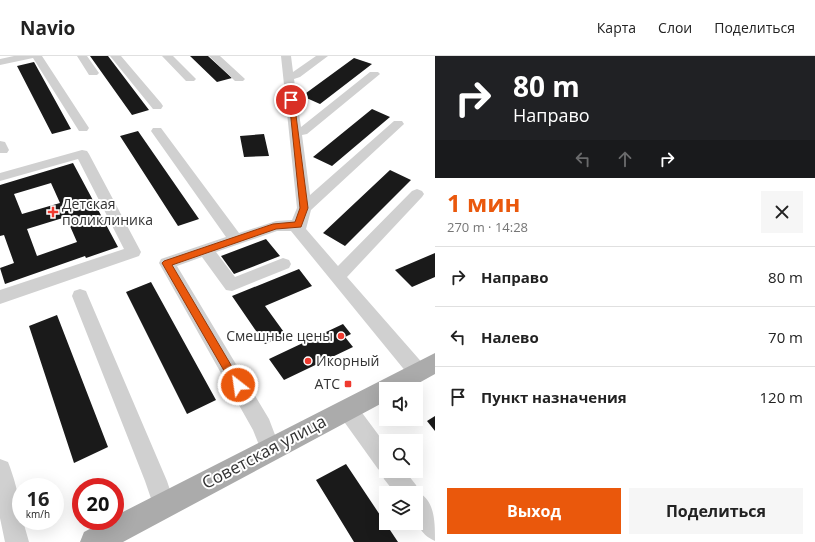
<!DOCTYPE html>
<html lang="ru">
<head>
<meta charset="utf-8">
<style>
	:root { --surface:#fff; --page:#f6f6f6; --text:#222; --muted:#767676; --line:#e0e0e0; --accent:#ea580c }
	body { margin:0; font-family:"Open Sans",sans-serif; background:var(--page); color:var(--text); height:100vh; display:flex; flex-direction:column; font-size:15px; white-space:nowrap }
	* { box-sizing:border-box; margin:0 }
	p { font-size:13px; color:var(--muted) }
	.icon { flex:none; width:22px; height:22px; fill:none; stroke:currentColor; stroke-width:2; stroke-linecap:round; stroke-linejoin:round }
	.map { position:relative; flex:1; overflow:hidden }
	.sheet { display:flex; flex-direction:column; background:var(--surface); width:380px }
	.sheet>* { flex:none }
	.hud { background:#202124; color:#fff; overflow:hidden }
	.controls { position:absolute; left:379px; top:326px; display:grid; gap:8px }
	.controls a { display:grid; place-items:center; width:44px; height:44px; border-radius:0px; background:var(--surface); box-shadow:0 4px 16px #0002; font-size:20px }
	.speed { position:absolute; left:12px; top:422px; display:flex; gap:8px; font-size:20px; font-weight:700; text-align:center }
	.speed>* { display:grid; place-content:center; width:52px; height:52px; border-radius:50%; background:var(--surface); box-shadow:0 4px 16px #0002; line-height:1 }
	.speed small { font-size:10px; font-weight:400 }
	.speed .limit { border:6px solid #d22; background:#fff; color:#111 }
	.pin { position:absolute; display:grid; place-items:center; width:34px; height:34px; color:#fff; margin:-17px; border:2px solid #fff; border-radius:50%; box-shadow:0 1px 4px #0007 }
	.me { position:absolute; width:44px; margin:-22px; rotate:330deg; stroke-linejoin:round; filter:drop-shadow(0 0 3px #0008) }
	.turn { display:flex; align-items:center; gap:14px; height:84px; padding:0 12px; font-size:18px }
	.turn .icon { width:52px; height:52px; stroke-width:2.5 }
	.turn b { display:block; font-size:28px; line-height:34px }
	.lanes { display:flex; align-items:center; height:38px; padding:0 12px; background:#0003; justify-content:center; gap:20px; direction:ltr }
	.lanes .off { opacity:.35 }
	.round { display:grid; place-items:center; flex:none; width:42px; height:42px; border-radius:0px; background:var(--page) }
	.summary { display:flex; align-items:center; justify-content:space-between; height:68px; padding:0 12px }
	h1 { font-size:24px; font-weight:700; line-height:30px; color:var(--accent) }
	.button { display:flex; gap:8px; margin-top:auto; padding:8px 12px }
	.button a { flex:1; height:46px; border-radius:0px; background:var(--accent); color:#fff; font-size:16px; font-weight:700; line-height:46px; text-align:center }
	.button a+a { background:var(--page); color:var(--text) }
	ul { padding:0; list-style:none }
	li { display:flex; align-items:center; gap:12px; height:60px; padding:0 12px; border-top:1px solid var(--line) }
	li div { flex:1 }
	li b { display:block; font-size:15px }
	li em { font-style:normal }
	header { display:flex; align-items:center; gap:24px; box-sizing:border-box; height:56px; padding:0 20px; background:var(--surface); border-bottom:1px solid var(--line) }
	header strong { font-size:19px }
	nav { display:flex; gap:22px; margin-inline-start:auto; font-size:14px }
	main { display:flex; flex:1; min-height:0 }
	.map>svg:first-child { display:block }
</style>
</head>
<body>
<header>
<strong>Navio</strong>
<nav><a>Карта</a><a>Слои</a><a>Поделиться</a></nav>
</header>
<main>
<div class="map">
<svg width="435" height="486" viewBox="0 0 435 486">
	<rect width="100%" height="100%" fill="#fff"/>
	<path fill="#1a1a1a" fill-rule="evenodd" d="M90,0H108L149,54L132,59Z
		M190,0H208L232,22L217,26Z
		M354,2L372,8L320,48L302,40Z
		M34,6L71,73L52,78L17,10Z
		M372,53L390,61L332,110L313,101Z
		M138,75L199,163L178,170L120,80Z
		M264,78L269,100L244,101L240,80Z
		M73,107L118,191L86,202L85,200L5,228L0,212L14,207L4,179L0,180V129ZM51,127L60,147L22,158L14,138ZM66,161L77,186L37,200L27,173Z
		M390,114L411,124L345,190L323,177Z
		M266,183L280,200L234,218L221,200Z
		M435,197V221L412,231L395,214Z
		M299,213L312,230L265,250L286,279L265,288L232,240Z
		M151,226L216,344L187,358L126,236Z
		M57,259L108,391L74,407L29,270Z
		M343,268L351,278L345,281L353,291L284,324L269,303Z
		M435,360V375L427,365Z
		M346,408L398,486H354L316,424Z"/>
	<g fill="none" stroke-linecap="round" stroke-linejoin="round">
		<path fill="#d0d0d0" fill-rule="evenodd" d="M14,0H42L89,72L87,75H79L33,2L0,9V3Z
			M77,0H87L99,17L97,19H89Z
			M110,0H121L161,47L163,50L161,53H153Z
			M162,0H173L196,23L194,25H186Z
			M209,0H220L245,23L243,25H235Z
			M281,0H291L293,16L316,0H328L300,21L294,23L301,71L370,16H378L380,18L307,78L302,79L310,139L394,65H402L404,68L311,154L306,173L338,210L412,135L417,133L422,135L424,138L422,141L347,221L425,310L427,316L425,322L418,324L411,322L291,175H277L216,196L235,221L283,202L289,204L291,208L289,212L232,235L226,234L202,201L177,210L269,363L280,392L277,399L270,402L263,399L253,374L159,207L161,203L226,181L151,75L153,72H161L239,177L276,165L292,164L297,152Z
			M0,85L5,86L9,94L7,97H0Z
			M82,94L87,95L89,98L141,196L139,200L0,248V234L124,193L78,103L0,125V117Z
			M80,233L86,235L88,240L167,425L175,449L172,457L164,460L156,457L145,425L72,240L74,235Z
			M347,344L354,346L386,389V415H405L416,429L419,437C435,445 435,467 435,485C413,475 416,457 416,437H395L384,423L381,415L378,413L340,360L337,353L340,346Z
			M0,403L8,406C15,424 21,446 21,465H23L29,486H5L0,462Z"/>
		<path fill="#ababab" fill-rule="evenodd" d="M435,297V318L408,333H386V345L123,486H80L84,476L105,465H115V460Z"/>
	</g>
	<path fill="#ea580c" stroke="#983908" d="M289,43L294,44L308,152L301,171L276,173L172,209L241,326L243,329L241,332L238,334L234,332L162,207L164,205L273,168L295,166L300,152Z"/>
	<g fill="#ef3a2f" stroke="#fff" stroke-width="1.5">
		<path d="M51 150h4v4h4v4h-4v4h-4v-4h-4v-4h4z"/>
		<circle cx="341" cy="280" r="4"/>
		<circle cx="308" cy="305" r="4"/>
		<rect x="344" y="324" width="8" height="8" rx="2"/>
	</g>
	<g text-anchor="middle" stroke-width="4" stroke-linejoin="round" paint-order="stroke">
		<g font-size="14" fill="#333" stroke="#fff" text-anchor="start">
			<text x="62" y="153">Детская<tspan x="62" dy="16">поликлиника</tspan></text>
			<text x="333" y="285" text-anchor="end">Смешные цены</text>
			<text x="316" y="310">Икорный</text>
			<text x="340" y="333" text-anchor="end">АТС</text>
		</g>
		<g font-size="17" fill="#333" stroke="#fff">
			<text transform="translate(264 396) rotate(-28)" y="6">Советская улица</text>
		</g>
	</g>
</svg>
<div class="controls">
<a><svg class="icon" aria-label="sound" viewBox="0 0 24 24"><path d="M4 9h4l5-4v14l-5-4H4zM17 9q2 3 0 6"/></svg></a>
<a><svg class="icon" aria-label="search" viewBox="0 0 24 24"><circle cx="10" cy="10" r="6"/><path d="M15 15l6 6"/></svg></a>
<a><svg class="icon" aria-label="layers" viewBox="0 0 24 24"><path d="M12 4l9 5-9 5-9-5zM3 14l9 5 9-5"/></svg></a>
</div>
<div class="speed"><div>16<small>km/h</small></div><div class="limit">20</div></div>
<div class="pin" style="left:291px;top:44px;background:#d93025"><svg class="icon" aria-label="arrive" viewBox="0 0 24 24"><path d="M6 21V4h12l-3 4 3 4H6"/></svg></div>
<svg class="me" style="left:238px;top:329px" viewBox="-20 -20 40 40"><circle r="17" fill="#ea580c" stroke="#fff" stroke-width="3"/><path d="M0-11L8 9 0 5-8 9z" fill="#fff"/></svg>
</div>
<section class="sheet">
<div class="hud">
<div class="turn"><svg class="icon" aria-label="right" viewBox="0 0 24 24"><path d="M7 20v-9h11M14 6l5 5-5 5"/></svg><div><b>80 m</b>Направо</div></div>
<div class="lanes"><svg class="icon off" aria-label="left" viewBox="0 0 24 24"><path d="M17 20v-9H6M10 6l-5 5 5 5"/></svg><svg class="icon off" aria-label="ahead" viewBox="0 0 24 24"><path d="M12 20V5M6 11l6-6 6 6"/></svg><svg class="icon" aria-label="right" viewBox="0 0 24 24"><path d="M7 20v-9h11M14 6l5 5-5 5"/></svg></div>
</div>
<div class="summary"><div><h1>1 мин</h1><p>270 m · 14:28</p></div><a class="round"><svg class="icon" aria-label="close" viewBox="0 0 24 24"><path d="M6 6l12 12M18 6L6 18"/></svg></a></div>
<ul>
<li><svg class="icon" aria-label="right" viewBox="0 0 24 24"><path d="M7 20v-9h11M14 6l5 5-5 5"/></svg><div><b>Направо</b></div><em>80 m</em></li>
<li><svg class="icon" aria-label="left" viewBox="0 0 24 24"><path d="M17 20v-9H6M10 6l-5 5 5 5"/></svg><div><b>Налево</b></div><em>70 m</em></li>
<li><svg class="icon" aria-label="arrive" viewBox="0 0 24 24"><path d="M6 21V4h12l-3 4 3 4H6"/></svg><div><b>Пункт назначения</b></div><em>120 m</em></li>
</ul>
<div class="button"><a>Выход</a><a>Поделиться</a></div>
</section>
</main>
</body>
</html>
